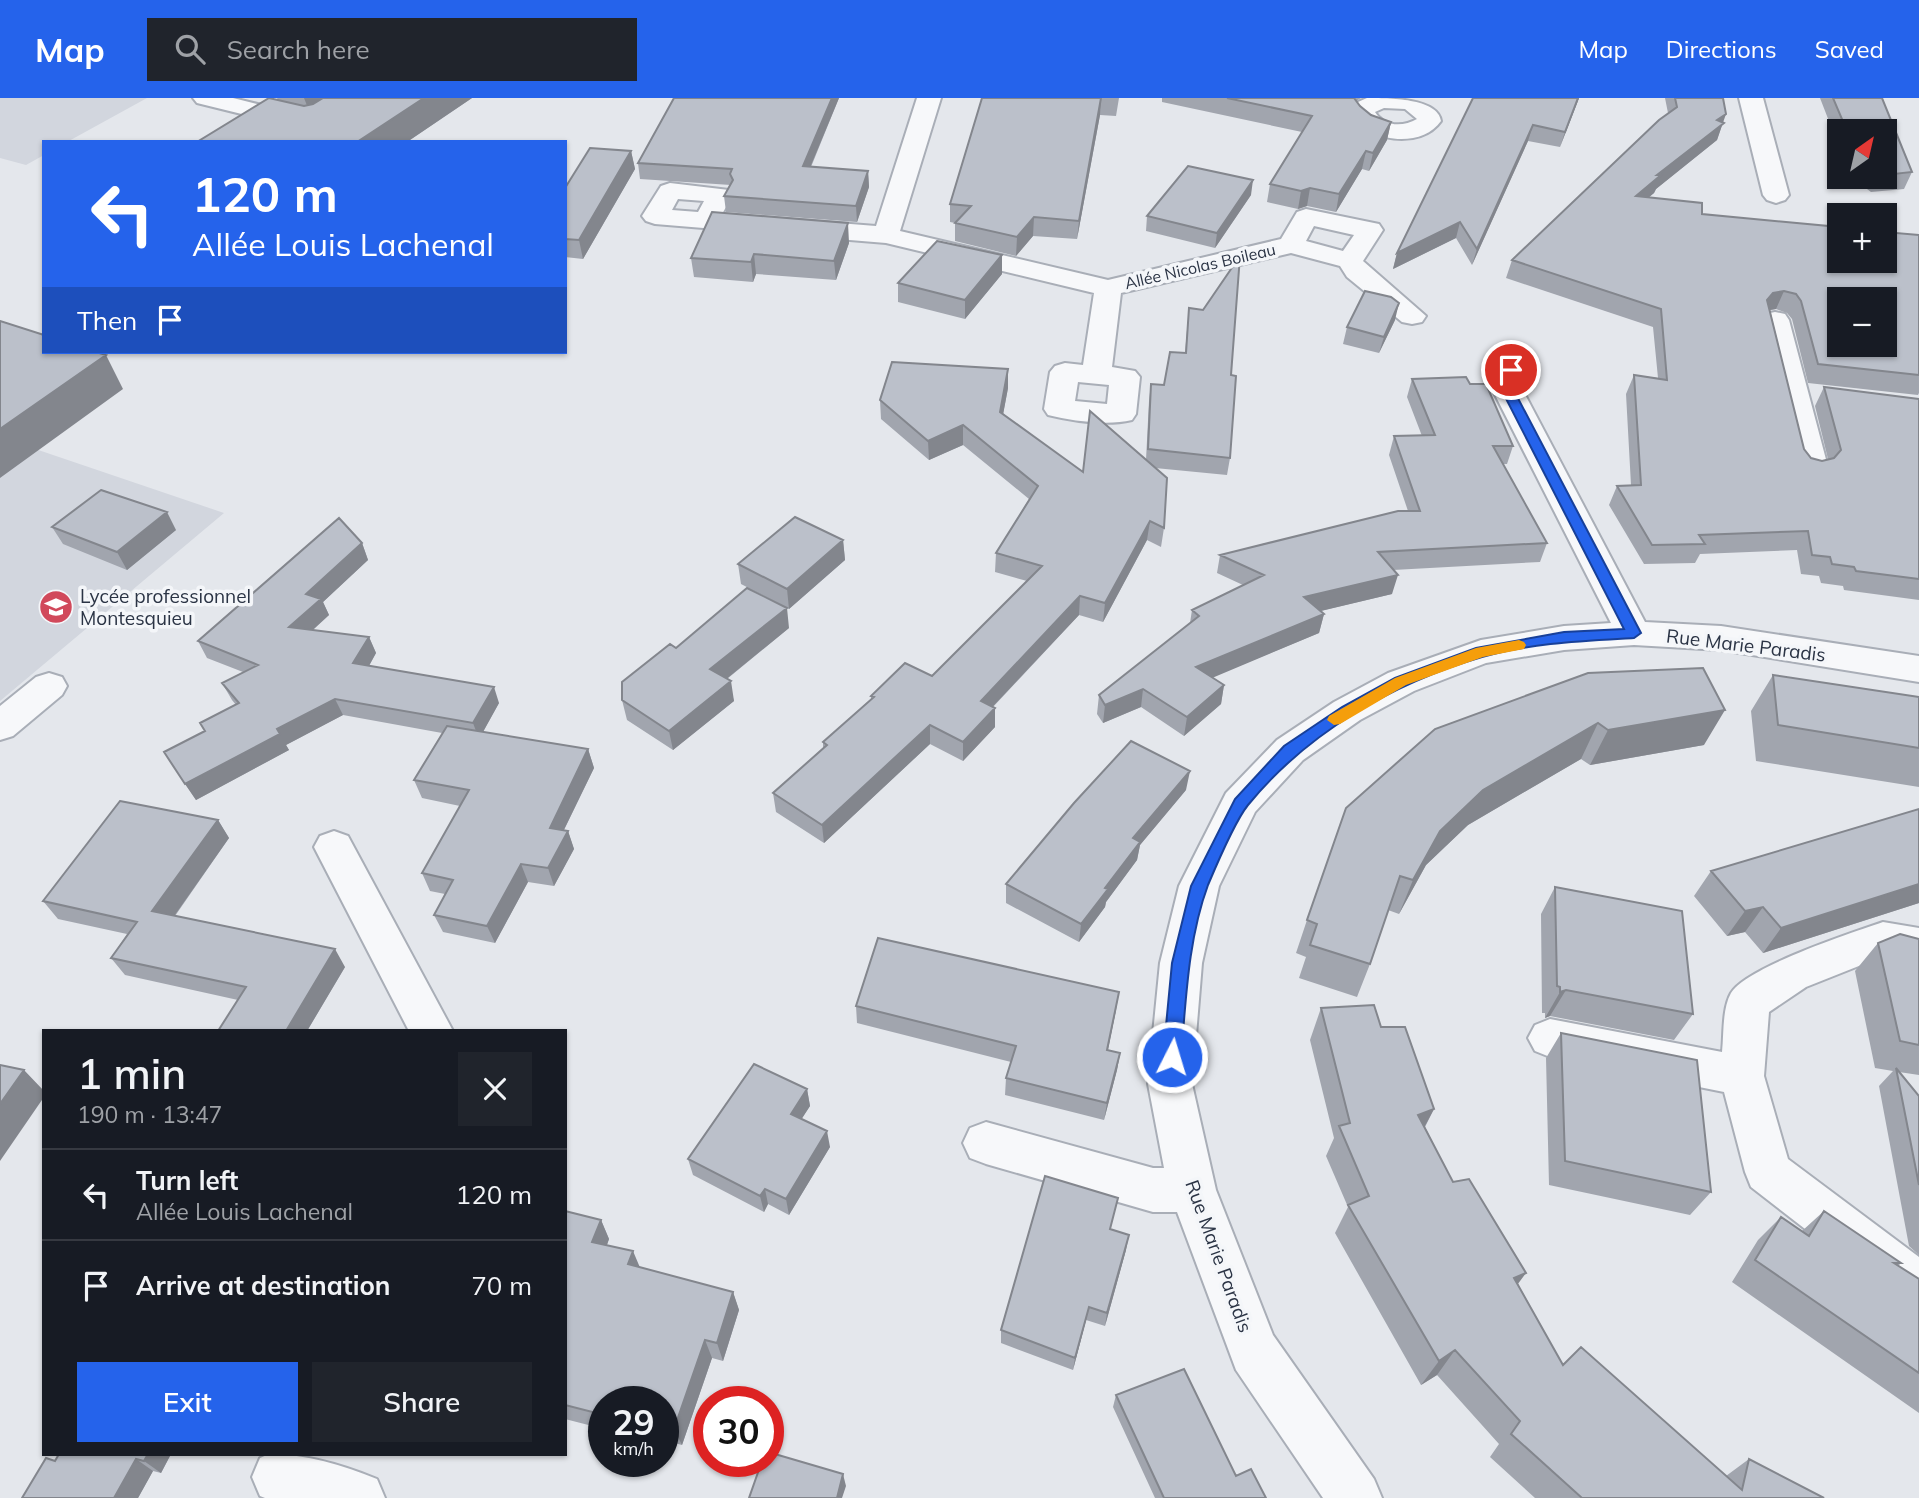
<!DOCTYPE html>
<html lang="en">
<head>
<meta charset="utf-8">
<style>
	:root { --surface:#171b24; --page:#20242c; --text:#f1f3f6; --muted:#9ea1a6; --line:#363941; --accent:#2563eb }
	body { margin:0; font-family:Mulish,sans-serif; background:var(--page); color:var(--text); height:100vh; display:flex; flex-direction:column; font-size:26px; white-space:nowrap }
	* { box-sizing:border-box; margin:0 }
	p { font-size:23px; color:var(--muted) }
	.icon { flex:none; width:38px; height:38px; fill:none; stroke:currentColor; stroke-width:2; stroke-linecap:round; stroke-linejoin:round }
	.map { position:relative; flex:1; overflow:hidden }
	.side { position:absolute; left:42px; top:931px; width:525px; height:427px; display:flex; flex-direction:column; background:var(--surface); border-radius:0px; box-shadow:0 2px 5px #0004 }
	.side>* { flex:none }
	.top-card { position:absolute; left:42px; top:42px; width:525px; height:214px; border-radius:0px; box-shadow:0 2px 5px #0004; background:#2563eb; color:#fff; overflow:hidden }
	.needle { width:46px; rotate:34deg }
	.controls { position:absolute; left:1827px; top:21px; display:grid; gap:14px }
	.controls a { display:grid; place-items:center; width:70px; height:70px; border-radius:0px; background:var(--surface); box-shadow:0 2px 5px #0004; font-size:35px }
	.speed { position:absolute; left:588px; top:1288px; display:flex; gap:14px; font-size:35px; font-weight:700; text-align:center }
	.speed>* { display:grid; place-content:center; width:91px; height:91px; border-radius:50%; background:var(--surface); box-shadow:0 2px 5px #0004; line-height:1 }
	.speed small { font-size:18px; font-weight:400 }
	.speed .limit { border:10px solid #d22; background:#fff; color:#111 }
	.pin { position:absolute; display:grid; place-items:center; width:60px; height:60px; color:#fff; margin:-30px; border:4px solid #fff; border-radius:50%; box-shadow:0 2px 7px #0007 }
	.me { position:absolute; width:77px; margin:-38px; rotate:5deg; stroke-linejoin:round; filter:drop-shadow(0 0 5px #0008) }
	.turn { display:flex; align-items:center; gap:24px; height:147px; padding:0 35px; font-size:32px }
	.turn .icon { width:91px; height:91px; stroke-width:2.5 }
	.turn b { display:block; font-size:49px; line-height:60px }
	.then { display:flex; align-items:center; height:66px; padding:0 35px; background:#0003; gap:14px; font-size:26px }
	.round { display:grid; place-items:center; flex:none; width:74px; height:74px; border-radius:0px; background:var(--page) }
	.head { display:flex; align-items:center; justify-content:space-between; height:119px; padding:0 35px }
	h1 { font-size:42px; font-weight:600; line-height:52px }
	.action { display:flex; gap:14px; margin-top:auto; padding:14px 35px }
	.action a { flex:1; height:80px; border-radius:0px; background:var(--accent); color:#fff; font-size:28px; font-weight:600; line-height:80px; text-align:center }
	.action a+a { background:var(--page); color:var(--text) }
	ul { padding:0; list-style:none }
	li { display:flex; align-items:center; gap:21px; height:91px; padding:0 35px; border-top:2px solid var(--line) }
	li div { flex:1 }
	li b { display:block; font-size:26px }
	li em { font-style:normal }
	header { display:flex; align-items:center; gap:42px; box-sizing:border-box; height:98px; padding:0 35px; background:var(--accent); color:#fff }
	header strong { font-size:33px }
	nav { display:flex; gap:38px; margin-inline-start:auto; font-size:24px }
	.search { width:490px; height:63px; background:var(--page); display:flex; align-items:center; gap:18px; box-sizing:border-box; padding:0 24px; border-radius:0px; color:var(--muted); font-size:26px }
	.map>svg:first-child { display:block }
</style>
</head>
<body>
<header>
<strong>Map</strong>
<div class="search"><svg class="icon" aria-label="search" viewBox="0 0 24 24"><circle cx="10" cy="10" r="6"/><path d="M15 15l6 6"/></svg>Search here</div>
<nav><a>Map</a><a>Directions</a><a>Saved</a></nav>
</header>
<div class="map">
<svg width="1919" height="1400" viewBox="0 0 1919 1400">
	<rect width="100%" height="100%" fill="#e4e7ec"/>
	<path fill="#d2d6de" d="M0,0H147L67,44H44V57L26,67L0,60Z
		M0,339L224,415L0,603Z"/>
	<g fill="none" stroke-linecap="round" stroke-linejoin="round">
		<g stroke="#a9aeb7" stroke-width="4">
			<path id="minor" d="M193,0H233L310,19L314,24L310,29L302,31L197,5Z
				M917,0H941L900,133L1108,182L1281,141L1297,114L1306,111L1379,126L1383,132L1363,163L1426,218L1422,224L1412,226L1402,224L1347,179L1340,168L1291,155L1121,195L1112,269L1135,273L1140,279L1136,316L1132,322C1107,328 1073,323 1048,317L1044,311L1050,274L1055,268L1065,265L1083,267L1094,195L886,145L655,126L646,123L642,118L661,88L670,85L729,92L733,97L722,116L876,128ZM678,101L704,103L698,114L672,112ZM1314,128L1354,137L1343,153L1306,143ZM1078,284L1109,287L1107,306L1075,303Z
				M1367,0C1388,0 1438,0 1441,23C1421,52 1365,44 1351,14L1358,4ZM1384,10L1405,11L1417,21C1403,29 1384,29 1375,14Z
				M1739,0H1763L1789,97L1785,102L1776,105L1767,102L1763,97Z
				M1775,214L1785,216L1789,222L1828,369L1823,376L1812,379L1801,376L1796,369L1761,222L1765,216Z
				M1517,250L1527,253L1531,259L1519,285L1645,524L1721,528L1919,558V584L1721,552L1634,547L1564,552L1486,565L1414,593L1360,622L1303,662L1255,714L1219,788L1202,865L1192,986L1216,1092L1273,1237L1374,1381L1382,1400H1323L1236,1272L1177,1114H1153L986,1066L970,1060L963,1045L970,1030L986,1024L1153,1070H1164L1148,986L1160,865L1179,788L1226,695L1277,642L1334,604L1388,575L1481,542L1564,528L1611,525L1489,285L1507,253Z
				M49,575L62,579L67,588L62,597L13,638L0,642V608L36,579Z
				M334,733L348,738L453,933H409L314,749L320,738Z
				M1883,824L1919,830V864L1884,858L1806,889L1769,914L1764,978L1788,1061L1919,1159V1213L1902,1206L1751,1089L1745,1074L1724,994L1550,959L1535,953L1528,940L1535,927L1550,921L1722,954C1724,936 1722,911 1731,895C1747,869 1851,835 1883,824Z
				M269,1356C306,1356 343,1367 377,1381L385,1400H265L260,1398L252,1379L260,1360Z"/>
		</g>
		<use href="#minor" fill="#f7f8fa" fill-rule="evenodd"/>
	</g>
	<path fill="#a1a5ae" d="M277,0H472L407,44H197L278,2Z
		M674,0H839L811,69L868,73L869,89L857,124L726,114L724,98L731,87L640,81L638,65Z
		M982,0H1119L1116,18L1100,17L1077,141L1033,138L1016,158L955,143V125L950,124V106Z
		M1162,0H1361L1356,3L1360,8L1371,17L1391,24L1387,42L1369,73L1362,71L1336,114L1307,108L1298,111L1267,104L1270,86L1302,34L1162,4Z
		M1473,0H1579L1560,49L1528,43L1472,167L1456,140L1393,171L1397,155Z
		M1665,0H1723V24L1717,42L1656,91L1654,95L1649,99L1702,116L1919,137V295L1918,297L1808,285L1792,221L1787,215L1776,211L1770,212L1804,351L1811,360L1822,363L1828,361L1815,308L1824,289L1919,301V502L1844,492L1843,488L1821,485L1819,478L1801,476L1797,452L1700,456L1695,465L1644,466L1609,407L1617,388L1631,387L1626,296L1634,277L1658,280L1653,229L1506,180L1512,162L1668,15Z
		M1820,0H1882L1912,74L1904,91L1871,94L1851,79H1885V33H1839V49Z
		M631,53L635,71L583,161L565,159V90Z
		M1251,97L1215,150L1146,133L1147,118Z
		M849,145L836,182L756,176L753,184L694,179L691,160Z
		M1002,176L965,221L898,204V185Z
		M1189,210L1231,277L1230,360L1227,377L1155,370L1164,430L1161,449L1147,442L1103,524L1079,517L993,609L995,610V629L963,663L930,646L824,745L776,714L773,695L823,650V644L871,601V598L932,578L1027,483L995,474L996,455L1029,401L963,347L929,362L881,321L880,302L1008,271V290L1003,316L1083,374L1146,362L1149,303L1151,286L1164,287L1185,255Z
		M1395,222L1379,255L1343,246L1347,229Z
		M1412,281L1470,286L1513,348L1507,366H1503L1547,445L1540,464L1393,472L1392,496L1320,513L1324,516L1319,535L1212,579L1224,587L1221,606L1184,638L1141,609L1103,625L1097,616L1099,597L1190,525L1192,512L1243,487L1217,475L1220,457L1408,413L1389,357L1394,338H1422L1407,299Z
		M52,429L176,432L127,472L63,446Z
		M843,442L845,462L789,511L741,486L738,466Z
		M362,445L368,462L323,504L329,517L313,532L369,539L376,555L369,568L499,605L483,634L588,651L594,670L564,732L568,733L574,751L554,788L528,784L495,845L443,834L434,817L445,796L430,793L422,775L460,708L422,700L414,682L442,635L343,617L286,647L289,652L196,702L164,654L205,633L200,625L236,607L232,602L222,585L243,574L207,560L198,543Z
		M789,530L727,581L734,603L673,652L627,622L622,602L676,550Z
		M1588,575L1704,647L1590,667L1581,661L1468,727L1426,767L1399,816L1388,812L1370,866L1357,899L1299,880L1306,859L1296,855L1307,822Z
		M1773,577L1919,599V689L1756,663L1751,613Z
		M1186,692L1140,747L1137,762L1106,804L1105,809L1079,844L1006,805V786Z
		M1919,711V805L1763,855L1745,834L1727,838L1694,798L1711,773Z
		M218,722L229,740L175,818L345,869L307,933H218L238,902L125,877L111,860L127,836L58,821L43,803Z
		M1555,789L1693,916L1674,942L1550,918L1545,920V915H1542L1541,816Z
		M1919,841V977L1899,974L1919,998V1157L1909,1148L1879,988L1893,973L1875,970L1855,873L1878,845Z
		M856,908L1116,912L1108,952L1120,955L1117,972L1104,1022L1005,997L1006,980L1011,964L857,925Z
		M1321,910L1381,929L1434,1011L1425,1029L1453,1084L1518,1186L1563,1267L1726,1378L1749,1361L1824,1400H1535L1490,1359L1499,1346L1437,1277L1421,1287L1335,1135L1348,1109L1326,1058L1334,1040L1310,942Z
		M1561,935L1711,1094L1690,1117L1549,1087L1546,960Z
		M807,991L810,1008L801,1021L830,1049L789,1117L768,1106L764,1114L693,1077L688,1061Z
		M565,1113L601,1122L609,1141L607,1147L640,1169L733,1194L739,1212L723,1263L712,1260L682,1347L663,1342V1304H604V1331L565,1321Z
		M1824,1113L1901,1165L1898,1168L1919,1181V1315L1732,1184L1758,1142L1781,1119L1802,1133Z
		M1111,1132L1126,1152L1105,1228L1086,1222L1073,1272L1001,1245V1232Z
		M1116,1297L1236,1378L1266,1400H1155L1113,1309Z
		M171,1356L161,1375L153,1373L138,1400H22L55,1363Z"/>
	<path fill="#83868d" d="M304,0H336L310,15Z
		M424,0H472L407,44H357Z
		M832,0H839L804,84L803,68Z
		M1101,0L1100,17L1077,141L1079,123Z
		M1578,0H1579L1560,49L1565,34Z
		M1726,16L1717,42L1656,91L1654,95L1629,116L1636,98L1717,22Z
		M1391,24L1387,42L1369,73L1373,55Z
		M1533,27L1528,43L1472,167L1477,151Z
		M631,53L635,71L583,161L579,142Z
		M1366,53L1362,71L1336,114L1339,96Z
		M868,73L869,89L857,124L856,108Z
		M1253,82L1251,97L1215,150L1217,135Z
		M1310,90L1307,108L1298,111L1301,93Z
		M1034,119L1033,138L1016,158L1017,139Z
		M1460,124L1456,140L1393,171L1397,155Z
		M848,125L849,145L836,182L834,163Z
		M754,156L756,176L753,184L751,164Z
		M1002,157V176L965,221V202Z
		M1784,193L1776,211L1764,213L1767,202L1773,195Z
		M1399,205L1395,222L1379,255L1384,239Z
		M106,257L123,291L0,380V331Z
		M1008,271V290L1000,333V314Z
		M963,327V347L929,362L928,343Z
		M167,414L176,432L127,472L117,454Z
		M1150,423L1147,442L1103,524L1105,505Z
		M843,442L845,462L789,511L787,491Z
		M362,445L368,462L323,504L329,517L297,546L289,529L306,496Z
		M1398,477L1392,496L1300,518L1304,499Z
		M1080,498L1079,517L980,622L981,603Z
		M787,510L789,530L714,591L710,571Z
		M1324,516L1319,535L1193,588L1196,569Z
		M369,539L376,555L361,582L353,565Z
		M731,583L734,603L673,652L669,633Z
		M1224,587L1221,606L1184,638L1187,619Z
		M494,589L499,605L479,641L473,625Z
		M1143,591L1141,609L1103,625L1105,607Z
		M335,601L343,617L286,647L289,652L196,702L185,686L277,631Z
		M995,610V629L963,663V644Z
		M1725,612L1704,647L1590,667L1608,632Z
		M1598,625L1581,661L1468,727L1426,767L1399,816L1413,782L1440,733L1483,692Z
		M930,627V646L824,745L822,727Z
		M588,651L594,670L556,748L550,730Z
		M1190,673L1186,692L1140,747L1137,762L1106,804L1105,809L1079,844L1081,826L1105,790L1133,740Z
		M218,722L229,740L165,831L152,813Z
		M568,733L574,751L554,788L548,770Z
		M521,766L528,784L495,845L487,828Z
		M1919,786V805L1763,855L1781,830Z
		M1763,809L1745,834L1727,838L1745,813Z
		M335,851L345,869L307,933H286Z
		M1566,892L1550,918L1545,920L1560,894Z
		M1119,894L1116,912L1104,969L1107,952Z
		M1120,955L1117,972L1104,1022L1107,1005Z
		M24,972L44,993V999L0,1063V1006Z
		M807,991L810,1008L794,1033L791,1016Z
		M1434,1011L1418,1041V1017Z
		M827,1033L830,1049L789,1117L786,1101Z
		M765,1091L768,1106L764,1114L760,1098Z
		M601,1122L609,1141L601,1163L592,1144Z
		M1129,1137L1126,1152L1105,1228L1107,1215Z
		M633,1153L641,1172L628,1166Z
		M1526,1175L1506,1202L1514,1180Z
		M733,1194L739,1212L723,1263L717,1245Z
		M1089,1209L1086,1222L1073,1272L1075,1260Z
		M705,1242L712,1260L682,1347L674,1331Z
		M1455,1252L1437,1277L1421,1287L1439,1263Z
		M148,1356H171L161,1375L144,1363Z
		M136,1361L153,1373L138,1400H114Z
		M843,1376L846,1388L842,1400H837Z"/>
	<path fill="#bbc0ca" stroke="#83868d" stroke-width="2" fill-rule="evenodd" d="M269,0L304,8L313,6L323,0H424L357,44H197Z
		M674,0H832L803,68L868,73L856,108L724,98L733,82L730,76L732,71L638,65Z
		M982,0H1101L1079,123L1034,119L1017,139L955,125L971,108L950,106Z
		M1227,0H1354L1360,8L1371,17L1391,24L1373,55L1366,53L1339,96L1310,90L1301,93L1270,86L1312,18Z
		M1473,0H1578L1565,34L1533,27L1477,151L1460,124L1397,155Z
		M1675,0H1723L1726,16L1717,22L1724,25L1657,77H1661L1636,98L1702,105V116L1839,129V163H1885V134L1919,137V277L1818,266L1801,203L1796,196L1784,193L1773,195L1767,202L1804,351L1811,360L1822,363L1834,360L1841,352L1824,289L1919,301V481L1856,473L1854,469L1832,466L1830,459L1812,457L1808,433L1699,437L1705,446L1652,447L1617,388L1641,387L1634,277L1667,282L1661,211L1512,162L1659,22L1677,9ZM1839,201H1885V247H1839Z
		M1833,0H1882L1912,74L1885,77V33H1847Z
		M590,50L631,53L579,142L565,141V90Z
		M1188,68L1253,82L1217,135L1147,118Z
		M712,114L848,125L834,163L754,156L751,164L691,160Z
		M937,143L1002,157L965,202L898,185Z
		M1240,158L1231,277L1236,278L1230,360L1148,351L1151,286L1164,287L1170,254L1186,255L1189,210L1203,212Z
		M1365,193L1391,199L1399,205L1384,239L1347,229Z
		M0,223L44,237V254H96L106,257L0,331Z
		M892,264L1008,271L1000,314L1083,374L1090,313L1167,380L1164,430L1150,423L1105,505L1080,498L981,603L995,610L963,644L930,627L822,727L773,695L827,647L823,644L874,599L871,598L905,565L932,578L1042,468L996,455L1038,388L963,327L928,343L880,302Z
		M1466,279L1470,286H1486L1513,348H1493L1547,445L1378,454L1398,477L1304,499L1324,516L1196,569L1224,587L1187,619L1143,591L1105,607L1099,597L1199,518L1192,512L1264,477L1220,457L1398,413H1420L1394,338L1435,337L1412,281Z
		M101,392L167,414L117,454L52,429Z
		M795,419L843,442L787,491L738,466Z
		M339,420L362,445L306,496L321,501L289,529L369,539L353,565L494,589L473,625L335,601L277,631L280,636L185,686L164,654L205,633L200,625L239,605L222,585L258,567L198,543Z
		M747,490L787,510L710,571L731,583L669,633L622,602V584L670,546L676,550Z
		M1703,570L1725,612L1608,632L1598,625L1483,692L1440,733L1413,782L1400,778L1370,866L1310,847L1317,826L1307,822L1346,710L1435,631L1588,575Z
		M1773,577L1919,599V650L1778,627Z
		M447,628L588,651L550,730L568,733L548,770L521,766L487,828L434,817L453,782L422,775L469,692L414,682Z
		M1131,643L1190,673L1133,740L1140,744L1105,790L1108,791L1081,826L1006,786L1074,705Z
		M120,703L218,722L152,813L335,851L286,933H218L246,889L111,860L137,824L43,803Z
		M1919,711V786L1781,830L1763,809L1745,813L1711,773Z
		M1555,789L1682,813L1693,916L1566,892L1560,894V889L1557,888Z
		M1900,836L1919,841V947L1900,943L1878,845Z
		M878,840L1119,894L1107,952L1120,955L1107,1005L1006,980L1016,948L856,908Z
		M1374,907L1381,929H1405L1434,1011L1418,1017L1453,1084L1469,1081L1526,1175L1514,1180L1563,1267L1581,1249L1742,1392L1749,1361L1824,1400H1582L1511,1336L1520,1323L1455,1252L1439,1263L1348,1107L1369,1098L1339,1028L1350,1025L1321,910Z
		M1561,935L1697,962L1711,1094L1565,1063Z
		M754,966L807,991L791,1016L827,1033L786,1101L765,1091L760,1098L688,1061Z
		M0,967L24,972L0,1006Z
		M1896,970L1919,998V1087Z
		M1045,1078L1118,1100L1110,1131L1129,1137L1107,1215L1089,1209L1075,1260L1001,1232Z
		M565,1113L601,1122L592,1144L633,1153L628,1166L733,1194L717,1245L705,1242L674,1331L663,1328V1304H604V1317L565,1307Z
		M1824,1113L1901,1165H1894L1919,1181V1275L1755,1162L1781,1119L1809,1138Z
		M1184,1271L1236,1378L1251,1371L1266,1400H1164L1116,1297Z
		M768,1354L843,1376L837,1400H749L762,1363H768Z
		M59,1356H148L144,1363L136,1361L114,1400H22L46,1360L55,1363Z"/>
	<path fill="#2563eb" stroke="#184099" stroke-width="2" d="M1511,269L1517,272L1510,285L1641,535L1634,540C1583,543 1530,545 1482,559C1393,585 1307,635 1248,707C1236,722 1216,768 1208,787C1188,841 1186,902 1181,959L1179,965L1172,967L1166,965L1163,959L1172,865L1191,788L1235,701L1284,648L1342,609L1395,580L1476,550L1564,534L1624,531L1498,285L1506,270Z"/>
	<path fill="#f59e0b" d="M1519,542L1524,544L1526,547L1524,551L1483,559L1406,587L1340,626L1334,627L1327,622L1329,618L1395,580L1476,550Z"/>
	<defs>
		<g id="school-disc" transform="scale(1.75)"><circle r="9.5" fill="#d1495b" stroke="#f4f6f9"/><path d="M0-5L7-2L0 1L-7-2ZM-4 1L0 2.5L4 1V4Q0 6-4 4Z" fill="#fff"/></g>
	</defs>
	<g fill-rule="evenodd">
		<use href="#school-disc" x="56" y="509"/>
	</g>
	<g text-anchor="middle" stroke-width="7" stroke-linejoin="round" paint-order="stroke">
		<g font-size="16" fill="#2b3445" stroke="#f4f6f9">
			<text transform="translate(1200 168) rotate(-13)" y="6">Allée Nicolas Boileau</text>
		</g>
		<g font-size="19" fill="#2b3445" stroke="#f4f6f9" text-anchor="start">
			<text x="80" y="505">Lycée professionnel<tspan x="80" dy="22">Montesquieu</tspan></text>
		</g>
		<g font-size="19" fill="#2b3445" stroke="#f4f6f9">
			<text transform="translate(1746 547) rotate(7)" y="7">Rue Marie Paradis</text>
			<text transform="translate(1219 1158) rotate(70)" y="7">Rue Marie Paradis</text>
		</g>
	</g>
</svg>
<div class="controls">
<a><svg class="needle" viewBox="-14 -14 28 28"><path d="M0-13l5 13h-10z" fill="#e53935"/><path d="M0 13l5-13h-10z" fill="#9ea1a6"/></svg></a>
<a>+</a>
<a>−</a>
</div>
<div class="speed"><div>29<small>km/h</small></div><div class="limit">30</div></div>
<div class="pin" style="left:1511px;top:272px;background:#d93025"><svg class="icon" aria-label="arrive" viewBox="0 0 24 24"><path d="M6 21V4h12l-3 4 3 4H6"/></svg></div>
<svg class="me" style="left:1172px;top:959px" viewBox="-20 -20 40 40"><circle r="17" fill="#2563eb" stroke="#fff" stroke-width="3"/><path d="M0-11L8 9 0 5-8 9z" fill="#fff"/></svg>
<div class="top-card">
<div class="turn"><svg class="icon" aria-label="left" viewBox="0 0 24 24"><path d="M17 20v-9H6M10 6l-5 5 5 5"/></svg><div><b>120 m</b>Allée Louis Lachenal</div></div>
<div class="then">Then<svg class="icon" aria-label="arrive" viewBox="0 0 24 24"><path d="M6 21V4h12l-3 4 3 4H6"/></svg></div>
</div>
<section class="side">
<div class="head"><div><h1>1 min</h1><p>190 m · 13:47</p></div><a class="round"><svg class="icon" aria-label="close" viewBox="0 0 24 24"><path d="M6 6l12 12M18 6L6 18"/></svg></a></div>
<ul>
<li><svg class="icon" aria-label="left" viewBox="0 0 24 24"><path d="M17 20v-9H6M10 6l-5 5 5 5"/></svg><div><b>Turn left</b><p>Allée Louis Lachenal</p></div><em>120 m</em></li>
<li><svg class="icon" aria-label="arrive" viewBox="0 0 24 24"><path d="M6 21V4h12l-3 4 3 4H6"/></svg><div><b>Arrive at destination</b></div><em>70 m</em></li>
</ul>
<div class="action"><a>Exit</a><a>Share</a></div>
</section>
</div>
</body>
</html>
